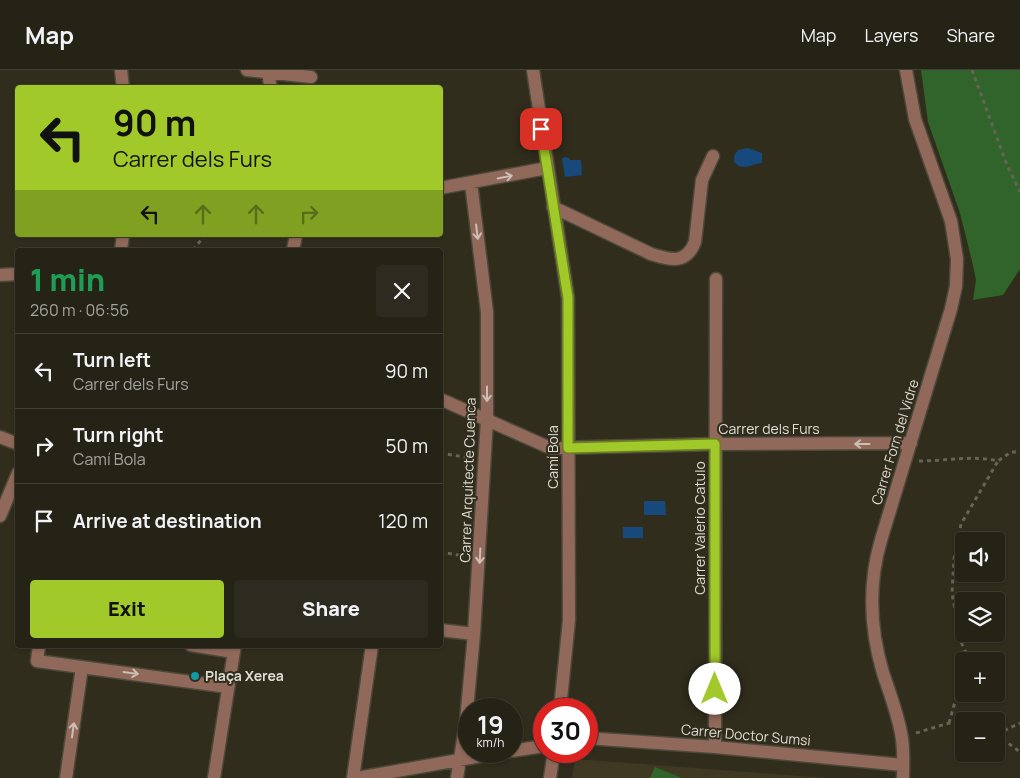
<!DOCTYPE html>
<html lang="en">
<head>
<meta charset="utf-8">
<style>
	:root { --surface:#252216; --page:#2d2a1f; --text:#f1f3f6; --muted:#a3a4a1; --line:#423f35; --accent:#a1c92a }
	body { margin:0; font-family:Manrope,sans-serif; background:var(--page); color:var(--text); height:100vh; display:flex; flex-direction:column; font-size:19px; white-space:nowrap }
	* { box-sizing:border-box; margin:0 }
	p { font-size:16px; color:var(--muted) }
	.icon { flex:none; width:28px; height:28px; fill:none; stroke:currentColor; stroke-width:2; stroke-linecap:round; stroke-linejoin:round }
	.map { position:relative; flex:1; overflow:hidden }
	.side { position:absolute; left:15px; top:178px; width:428px; height:400px; display:flex; flex-direction:column; background:var(--surface); border-radius:5px; box-shadow:0 1px 4px #0004,0 0 0 1px var(--line) }
	.side>* { flex:none }
	.top-card { position:absolute; left:15px; top:15px; width:428px; height:152px; border-radius:5px; box-shadow:0 1px 4px #0004,0 0 0 1px var(--line); background:#a1c92a; color:#111; overflow:hidden }
	.controls { position:absolute; left:955px; top:462px; display:grid; gap:10px }
	.controls a { display:grid; place-items:center; width:50px; height:50px; border-radius:5px; background:var(--surface); box-shadow:0 1px 4px #0004,0 0 0 1px var(--line); font-size:25px }
	.speed { position:absolute; left:458px; top:628px; display:flex; gap:10px; font-size:25px; font-weight:700; text-align:center }
	.speed>* { display:grid; place-content:center; width:65px; height:65px; border-radius:50%; background:var(--surface); box-shadow:0 1px 4px #0004,0 0 0 1px var(--line); line-height:1 }
	.speed small { font-size:12px; font-weight:400 }
	.speed .limit { border:8px solid #d22; background:#fff; color:#111 }
	.pin { position:absolute; display:grid; place-items:center; width:42px; height:42px; color:#fff; margin:-21px; border-radius:10px; box-shadow:0 2px 8px #0006 }
	.me { position:absolute; width:55px; margin:-28px; rotate:0deg; stroke-linejoin:round; filter:drop-shadow(0 0 4px #0008) }
	.turn { display:flex; align-items:center; gap:18px; height:105px; padding:0 15px; font-size:22px }
	.turn .icon { width:65px; height:65px; stroke-width:2.5 }
	.turn b { display:block; font-size:35px; line-height:42px }
	.lanes { display:flex; align-items:center; height:48px; padding:0 15px; background:#0003; justify-content:center; gap:25px; direction:ltr }
	.lanes .off { opacity:.35 }
	.round { display:grid; place-items:center; flex:none; width:52px; height:52px; border-radius:5px; background:var(--page) }
	.overview { display:flex; align-items:center; justify-content:space-between; height:85px; padding:0 15px }
	h1 { font-size:30px; font-weight:800; line-height:38px; color:#1e9e55 }
	.cta { display:flex; gap:10px; margin-top:auto; padding:10px 15px }
	.cta a { flex:1; height:58px; border-radius:5px; background:var(--accent); color:#111; font-size:20px; font-weight:800; line-height:58px; text-align:center }
	.cta a+a { background:var(--page); color:var(--text) }
	ul { padding:0; list-style:none }
	li { display:flex; align-items:center; gap:15px; height:75px; padding:0 15px; border-top:1px solid var(--line) }
	li div { flex:1 }
	li b { display:block; font-size:19px }
	li em { font-style:normal }
	header { display:flex; align-items:center; gap:30px; box-sizing:border-box; height:70px; padding:0 25px; background:var(--surface); border-bottom:1px solid var(--line) }
	header strong { font-size:24px }
	nav { display:flex; gap:28px; margin-inline-start:auto; font-size:18px }
	.map>svg:first-child { display:block }
</style>
</head>
<body>
<header>
<strong>Map</strong>
<nav><a>Map</a><a>Layers</a><a>Share</a></nav>
</header>
<div class="map">
<svg width="1020" height="708" viewBox="0 0 1020 708">
	<rect width="100%" height="100%" fill="#312d1d"/>
	<path fill="#3f3923" d="M575,689L828,708H572Z"/>
	<path fill="#30642b" d="M921,0H1020V199L1003,225L973,230L976,210L972,191L960,143L928,52Z
		M655,697L682,708H650Z"/>
	<path fill="#18497d" d="M748,78L762,83V93C751,94 743,102 734,92V86L738,80Z
		M564,87L569,88L570,90H581L582,105L565,107L562,89Z
		M644,431H665L666,445H644Z
		M623,457H643V468H623Z"/>
	<g fill="none" stroke-linecap="round" stroke-linejoin="round">
		<g stroke="#4d493a" stroke-width="15">
			<path id="minor" d="M121,0L123,18
				M247,0L311,7
				M267,0L271,18
				M533,0L568,228L569,550L560,639
				M440,118L547,98
				M553,137L651,184C670,190 686,195 695,172L702,110L713,86
				M121,180L123,165
				M293,180L296,165
				M0,205L18,204
				M440,329L548,377L555,378L715,374L911,373
				M0,367L18,374
				M0,446L18,403
				M440,560L474,564
				M39,575L37,591L228,617
				M191,575L234,582
				M586,668L715,677L903,695
				M715,677L716,209
				M511,681L544,676
				M66,708L82,597
				M214,708L235,575
				M353,708L372,575
				M357,708L510,681
				M457,708L466,651L474,564L487,349V242L471,113
				M550,708L554,681
				M903,708C903,695 904,682 902,669C899,647 890,624 883,603C870,559 868,514 881,470L951,239L956,216L957,189L951,151L915,49L906,0"/>
		</g>
		<path stroke="#676355" stroke-width="3" stroke-dasharray="4 4" stroke-linecap="butt" d="M972,0L1007,95L1020,122
			M193,180L205,165
			M440,383L470,388
			M919,391C946,391 972,385 998,391L1011,382H1020
			M440,482L464,486
			M967,591L968,587L961,572L952,523L954,489L961,454L998,391
			M949,653L964,600
			M916,663L949,653L964,656
			M996,664L1020,682
			M997,664L1020,653"/>
		<use href="#minor" stroke="#91695a" stroke-width="12"/>
	</g>
	<defs><path id="oneway-shaft" d="M-6 0H5M1.5-3L5.5 0L1.5 3" fill="none" stroke-width="1.6" stroke-linecap="round" stroke-linejoin="round" transform="scale(1.25)"/></defs>
	<g stroke="#ccbfb5">
		<use href="#oneway-shaft" transform="translate(505 107) rotate(-11)"/>
		<use href="#oneway-shaft" transform="translate(477 162) rotate(83)"/>
		<use href="#oneway-shaft" transform="translate(487 324) rotate(90)"/>
		<use href="#oneway-shaft" transform="translate(862 374) rotate(180)"/>
		<use href="#oneway-shaft" transform="translate(480 486) rotate(93)"/>
		<use href="#oneway-shaft" transform="translate(131 603) rotate(8)"/>
		<use href="#oneway-shaft" transform="translate(73 660) rotate(-82)"/>
	</g>
	<g fill="none" stroke-linecap="round" stroke-linejoin="round">
		<g stroke="#69831b" stroke-width="12">
			<path id="route" d="M541,59L568,228V378L715,374V619"/>
		</g>
		<use href="#route" stroke="#a1c92a" stroke-width="9"/>
	</g>
	<circle fill="#0f9aa8" stroke="#312d1d" stroke-width="2" cx="195" cy="606" r="5"/>
	<g text-anchor="middle" stroke-width="4" stroke-linejoin="round" paint-order="stroke">
		<g font-size="14" fill="#dfdcd3" stroke="#312d1d">
			<text x="769" y="364">Carrer dels Furs</text>
			<text transform="translate(895 372) rotate(-73)" y="5">Carrer Forn del Vidre</text>
			<text transform="translate(553 387) rotate(-90)" y="5">Camí Bola</text>
			<text transform="translate(468 410) rotate(-88)" y="5">Carrer Arquitecte Cuenca</text>
			<text transform="translate(700 458) rotate(-90)" y="5">Carrer Valerio Catulo</text>
			<text transform="translate(746 665) rotate(5)" y="5">Carrer Doctor Sumsi</text>
		</g>
		<g font-size="14" font-weight="bold" fill="#dfdcd3" stroke="#312d1d" text-anchor="start">
			<text x="205" y="611">Plaça Xerea</text>
		</g>
	</g>
</svg>
<div class="controls">
<a><svg class="icon" aria-label="sound" viewBox="0 0 24 24"><path d="M4 9h4l5-4v14l-5-4H4zM17 9q2 3 0 6"/></svg></a>
<a><svg class="icon" aria-label="layers" viewBox="0 0 24 24"><path d="M12 4l9 5-9 5-9-5zM3 14l9 5 9-5"/></svg></a>
<a>+</a>
<a>−</a>
</div>
<div class="speed"><div>19<small>km/h</small></div><div class="limit">30</div></div>
<div class="pin" style="left:541px;top:59px;background:#d93025"><svg class="icon" aria-label="arrive" viewBox="0 0 24 24"><path d="M6 21V4h12l-3 4 3 4H6"/></svg></div>
<svg class="me" style="left:715px;top:619px" viewBox="-20 -20 40 40"><circle r="19" fill="#fff"/><path d="M0-13L10 11 0 6-10 11z" fill="#a1c92a"/></svg>
<div class="top-card">
<div class="turn"><svg class="icon" aria-label="left" viewBox="0 0 24 24"><path d="M17 20v-9H6M10 6l-5 5 5 5"/></svg><div><b>90 m</b>Carrer dels Furs</div></div>
<div class="lanes"><svg class="icon" aria-label="left" viewBox="0 0 24 24"><path d="M17 20v-9H6M10 6l-5 5 5 5"/></svg><svg class="icon off" aria-label="ahead" viewBox="0 0 24 24"><path d="M12 20V5M6 11l6-6 6 6"/></svg><svg class="icon off" aria-label="ahead" viewBox="0 0 24 24"><path d="M12 20V5M6 11l6-6 6 6"/></svg><svg class="icon off" aria-label="right" viewBox="0 0 24 24"><path d="M7 20v-9h11M14 6l5 5-5 5"/></svg></div>
</div>
<section class="side">
<div class="overview"><div><h1>1 min</h1><p>260 m · 06:56</p></div><a class="round"><svg class="icon" aria-label="close" viewBox="0 0 24 24"><path d="M6 6l12 12M18 6L6 18"/></svg></a></div>
<ul>
<li><svg class="icon" aria-label="left" viewBox="0 0 24 24"><path d="M17 20v-9H6M10 6l-5 5 5 5"/></svg><div><b>Turn left</b><p>Carrer dels Furs</p></div><em>90 m</em></li>
<li><svg class="icon" aria-label="right" viewBox="0 0 24 24"><path d="M7 20v-9h11M14 6l5 5-5 5"/></svg><div><b>Turn right</b><p>Camí Bola</p></div><em>50 m</em></li>
<li><svg class="icon" aria-label="arrive" viewBox="0 0 24 24"><path d="M6 21V4h12l-3 4 3 4H6"/></svg><div><b>Arrive at destination</b></div><em>120 m</em></li>
</ul>
<div class="cta"><a>Exit</a><a>Share</a></div>
</section>
</div>
</body>
</html>
